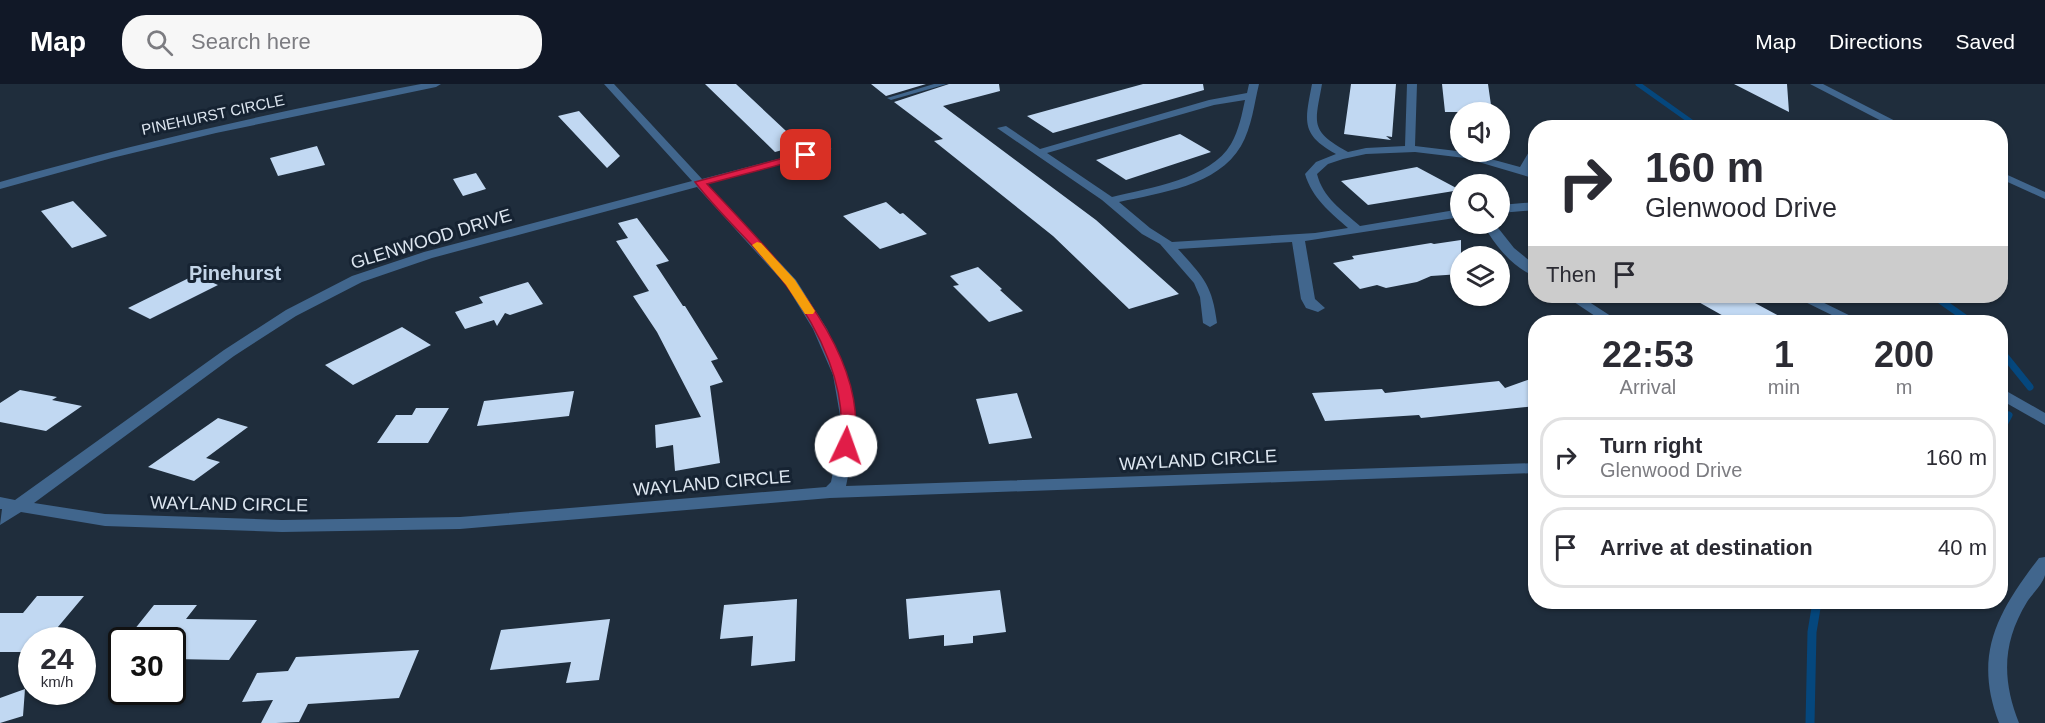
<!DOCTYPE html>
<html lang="en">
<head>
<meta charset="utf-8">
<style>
	:root { --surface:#fff; --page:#f7f7f7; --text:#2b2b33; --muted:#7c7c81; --line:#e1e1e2; --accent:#111827 }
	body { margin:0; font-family:Arial,sans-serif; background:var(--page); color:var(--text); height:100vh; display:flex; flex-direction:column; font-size:22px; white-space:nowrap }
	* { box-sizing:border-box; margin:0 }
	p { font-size:20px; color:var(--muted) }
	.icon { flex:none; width:33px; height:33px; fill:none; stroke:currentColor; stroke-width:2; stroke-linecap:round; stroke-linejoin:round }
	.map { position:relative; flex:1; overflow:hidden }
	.sheet { position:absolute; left:1528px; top:231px; width:480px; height:294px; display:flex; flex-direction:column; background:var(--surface); border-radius:24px; box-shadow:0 2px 4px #0004 }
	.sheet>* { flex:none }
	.banner { position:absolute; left:1528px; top:36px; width:480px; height:183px; border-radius:24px; box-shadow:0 2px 4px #0004; background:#fff; color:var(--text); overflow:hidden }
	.fabs { position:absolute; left:1450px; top:18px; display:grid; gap:12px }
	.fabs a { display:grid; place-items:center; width:60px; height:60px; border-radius:50%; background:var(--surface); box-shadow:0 2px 4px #0004; font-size:30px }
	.speed { position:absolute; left:18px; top:543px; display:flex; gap:12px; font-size:30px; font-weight:700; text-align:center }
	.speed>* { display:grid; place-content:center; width:78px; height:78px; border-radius:50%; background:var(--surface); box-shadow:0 2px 4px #0004; line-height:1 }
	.speed small { font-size:15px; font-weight:400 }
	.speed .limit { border:3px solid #111; border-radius:9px; background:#fff; color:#111 }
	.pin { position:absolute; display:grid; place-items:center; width:51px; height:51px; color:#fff; margin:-26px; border-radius:12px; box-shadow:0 3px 9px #0006 }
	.me { position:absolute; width:66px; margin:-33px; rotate:3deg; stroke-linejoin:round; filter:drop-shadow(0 0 4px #0008) }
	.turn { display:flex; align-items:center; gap:21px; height:126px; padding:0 18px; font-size:27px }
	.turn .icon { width:78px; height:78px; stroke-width:2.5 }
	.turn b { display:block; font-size:42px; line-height:51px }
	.then { display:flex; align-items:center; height:57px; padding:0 18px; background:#0003; gap:12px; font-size:22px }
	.eta { display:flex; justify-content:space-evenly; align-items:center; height:102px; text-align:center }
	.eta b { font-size:36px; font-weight:800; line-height:42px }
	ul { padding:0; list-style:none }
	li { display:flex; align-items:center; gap:18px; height:81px; margin:0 12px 9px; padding:0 6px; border:3px solid var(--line); border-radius:24px }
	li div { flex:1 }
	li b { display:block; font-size:22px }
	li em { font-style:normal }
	header { display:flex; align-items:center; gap:36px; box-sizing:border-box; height:84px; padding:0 30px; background:var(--accent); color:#fff }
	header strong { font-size:28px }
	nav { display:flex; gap:33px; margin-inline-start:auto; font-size:21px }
	.search { width:420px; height:54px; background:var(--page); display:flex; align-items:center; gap:15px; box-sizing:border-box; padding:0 21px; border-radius:24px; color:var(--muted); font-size:22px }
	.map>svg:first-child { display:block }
</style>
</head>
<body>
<header>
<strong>Map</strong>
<div class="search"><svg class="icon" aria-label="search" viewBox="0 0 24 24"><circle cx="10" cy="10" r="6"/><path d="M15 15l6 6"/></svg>Search here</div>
<nav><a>Map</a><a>Directions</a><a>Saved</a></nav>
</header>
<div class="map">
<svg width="2045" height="639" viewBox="0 0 2045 639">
	<rect width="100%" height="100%" fill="#1f2d3c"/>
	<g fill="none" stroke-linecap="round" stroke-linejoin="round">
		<path stroke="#05477d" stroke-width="5" d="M1638,0L1700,44"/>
		<path stroke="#05477d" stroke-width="7" d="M1934,212L1971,238
			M2001,267L2030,303
			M2001,346L2009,331"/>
		<path stroke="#05477d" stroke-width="9" d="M1810,639L1812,548L1817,518"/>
	</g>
	<path fill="#c1d8f2" d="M705,0H736L801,61L775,68Z
		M871,0H926L886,12Z
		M949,0H999L1000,7L943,22L1096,136L1179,210L1129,225L1053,152L934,57L943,55L894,18Z
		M1143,0H1203L1204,6L1053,49L1027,32Z
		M1351,0H1396L1392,53L1386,52L1391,56L1344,50Z
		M1442,0H1488L1492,28H1445Z
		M1734,0H1787L1789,28Z
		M579,27L620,72L607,84L558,32Z
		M1180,50L1211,68L1126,96L1096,76Z
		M317,62L325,81L278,92L270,74Z
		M1417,83L1460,106L1368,121L1341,97Z
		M476,89L486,105L463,112L453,95Z
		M73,117L107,152L72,164L41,127Z
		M886,118L900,130L903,129L927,150L880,165L843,132Z
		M637,134L669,177L656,181L683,222H685L718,275L711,277L723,298L710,302L720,379L675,387L673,361L656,364L655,341L701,333L657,248L633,212L649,207L616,157L628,154L618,139Z
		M1461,156V190L1431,192L1417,198L1386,204L1377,201L1360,205L1333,179L1354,175L1352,172L1431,159L1434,160Z
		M978,183L1002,205L1000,206L1023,227L989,238L953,202L959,201L950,192Z
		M195,191L218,201L150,235L128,224Z
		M528,198L543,220L510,231L505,229L497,242L494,236L465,245L455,228L483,219L479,213Z
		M1688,212H1742L1790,238H1734Z
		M402,243L431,261L353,301L325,281Z
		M1536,293V322L1421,334L1419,331L1325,337L1312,309L1382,305L1385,309L1499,297L1505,304Z
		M20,306L57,313L52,316L82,322L46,347L0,338V319Z
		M574,307L569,332L477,342L484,317Z
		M1017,309L1032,354L989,360L976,315Z
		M416,324H449L428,359H377L396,331H412Z
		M218,334L248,343L206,374L220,378L194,397L148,383Z
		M1000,506L1006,548L973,552V559L944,562V551L909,555L906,515Z
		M37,512H84L47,556H32V568H0V529H23Z
		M797,515L795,577L751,582L753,552L720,555L724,521Z
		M154,521H197L186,535L257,536L229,576L172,575V556H126Z
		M610,535L599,596L566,599L571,578L490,586L501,546Z
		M419,566L399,614L308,620L299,638L276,639H261L273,616L242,618L257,589L288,587L296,573Z
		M25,605L23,632L0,639V614Z"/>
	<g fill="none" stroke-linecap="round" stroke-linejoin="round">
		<path fill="#41668d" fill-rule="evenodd" d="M934,0H947L891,16L887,14Z"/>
		<path fill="#41668d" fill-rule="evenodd" d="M421,0H441L436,3L216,49L112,74L0,105V98C139,58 279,27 421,0Z
			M604,0H614L702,95L827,62L832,65L707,100L796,196L827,245L847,291L858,343L846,402L1536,379V389L830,414L460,445L282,448L105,442L21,428L0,441L2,425H0V413L15,416L224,266L286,226L352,192L424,168L692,97ZM697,103L786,201L813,245L833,291L842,343L831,398L826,403L460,433L282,436L105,430L34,419L234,272L296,232L362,198L432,174Z
			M1249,0H1259C1254,20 1252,43 1241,62C1218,102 1159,109 1119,118L1150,144L1172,158L1315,149L1348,144C1330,128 1312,114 1305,90L1316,78L1336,70C1300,50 1305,37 1312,0H1322C1315,40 1309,46 1348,68L1366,64L1405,62L1407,0H1417L1415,62L1465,68L1520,83L1530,66L1531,53L1536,50V74L1529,86L1536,88V95L1465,74L1415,68L1366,70L1343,75L1328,80L1317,90C1323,114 1342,126 1360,142L1461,125V133L1305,157L1315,215L1325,224L1318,228L1306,224L1301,215L1292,158L1178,165C1203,193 1212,200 1217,239L1210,243L1203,239L1200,213L1194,199L1160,160L1142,150L1102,116L997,44L1006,42L1040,65L1209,16L1247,9ZM1245,16C1242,30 1239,46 1231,60C1211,95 1149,104 1112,113L1047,69L1214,21Z
			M1810,0H1823L1909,44H1895Z
			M2001,88L2045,108V115L2001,95Z
			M1536,118V126L1500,129V121Z
			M1483,140H1495L1514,164L1536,182V192C1514,186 1494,160 1483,140Z
			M1565,212H1580L1620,238H1604Z
			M1793,212H1810L1863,238H1846Z
			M2001,304L2045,329V341L2001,316Z
			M2045,473C2045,478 2045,486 2045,491C2043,500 2032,510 2027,518C2002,559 2002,596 2019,639H1999C1973,571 1997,529 2039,474Z"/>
	</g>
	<path fill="#e11d48" stroke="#92132f" stroke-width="1.5" d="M806,68L809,69V73L707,100C767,165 871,264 854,362L846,366L839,362C850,307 819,244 786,201C759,164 723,135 695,98Z"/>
	<path fill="#f59e0b" d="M757,158L761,159L795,196L815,227L813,230H805L786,201L752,161Z"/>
	<g text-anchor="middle" stroke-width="6" stroke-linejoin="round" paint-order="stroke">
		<g font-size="15" fill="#dde6f0" stroke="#162332">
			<text transform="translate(213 31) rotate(-12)" y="5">PINEHURST CIRCLE</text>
		</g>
		<g font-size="18" fill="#dde6f0" stroke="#162332">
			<text transform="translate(431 155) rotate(-17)" y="6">GLENWOOD DRIVE</text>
			<text transform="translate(1198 376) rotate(-3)" y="6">WAYLAND CIRCLE</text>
			<text transform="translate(712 399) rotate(-5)" y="6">WAYLAND CIRCLE</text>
			<text transform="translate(229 420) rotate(1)" y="6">WAYLAND CIRCLE</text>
		</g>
		<g font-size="20" font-weight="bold" fill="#c3d5e8" stroke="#162332">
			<text x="235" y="196">Pinehurst</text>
		</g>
	</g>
</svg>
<div class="fabs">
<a><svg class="icon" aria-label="sound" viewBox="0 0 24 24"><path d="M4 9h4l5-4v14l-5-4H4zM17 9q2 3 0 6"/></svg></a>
<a><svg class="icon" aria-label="search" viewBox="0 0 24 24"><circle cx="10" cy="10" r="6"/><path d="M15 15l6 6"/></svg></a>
<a><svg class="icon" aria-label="layers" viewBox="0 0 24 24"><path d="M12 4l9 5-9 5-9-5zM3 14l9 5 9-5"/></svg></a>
</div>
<div class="speed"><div>24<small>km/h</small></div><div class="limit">30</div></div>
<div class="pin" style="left:806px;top:71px;background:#d93025"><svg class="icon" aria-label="arrive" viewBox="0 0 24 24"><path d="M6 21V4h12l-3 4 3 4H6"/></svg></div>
<svg class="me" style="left:846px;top:362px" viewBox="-20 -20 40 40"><circle r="19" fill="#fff"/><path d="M0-13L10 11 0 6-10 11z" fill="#e11d48"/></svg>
<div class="banner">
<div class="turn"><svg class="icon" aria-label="right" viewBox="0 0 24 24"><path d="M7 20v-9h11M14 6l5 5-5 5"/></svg><div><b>160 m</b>Glenwood Drive</div></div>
<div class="then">Then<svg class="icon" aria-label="arrive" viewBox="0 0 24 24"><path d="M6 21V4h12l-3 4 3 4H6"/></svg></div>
</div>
<section class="sheet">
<div class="eta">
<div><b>22:53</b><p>Arrival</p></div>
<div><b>1</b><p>min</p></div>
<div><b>200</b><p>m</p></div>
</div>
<ul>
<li><svg class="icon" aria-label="right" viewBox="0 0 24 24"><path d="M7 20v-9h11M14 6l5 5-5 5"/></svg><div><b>Turn right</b><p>Glenwood Drive</p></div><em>160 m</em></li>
<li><svg class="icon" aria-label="arrive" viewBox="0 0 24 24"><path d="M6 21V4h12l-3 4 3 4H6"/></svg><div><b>Arrive at destination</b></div><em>40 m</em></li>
</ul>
</section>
</div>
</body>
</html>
